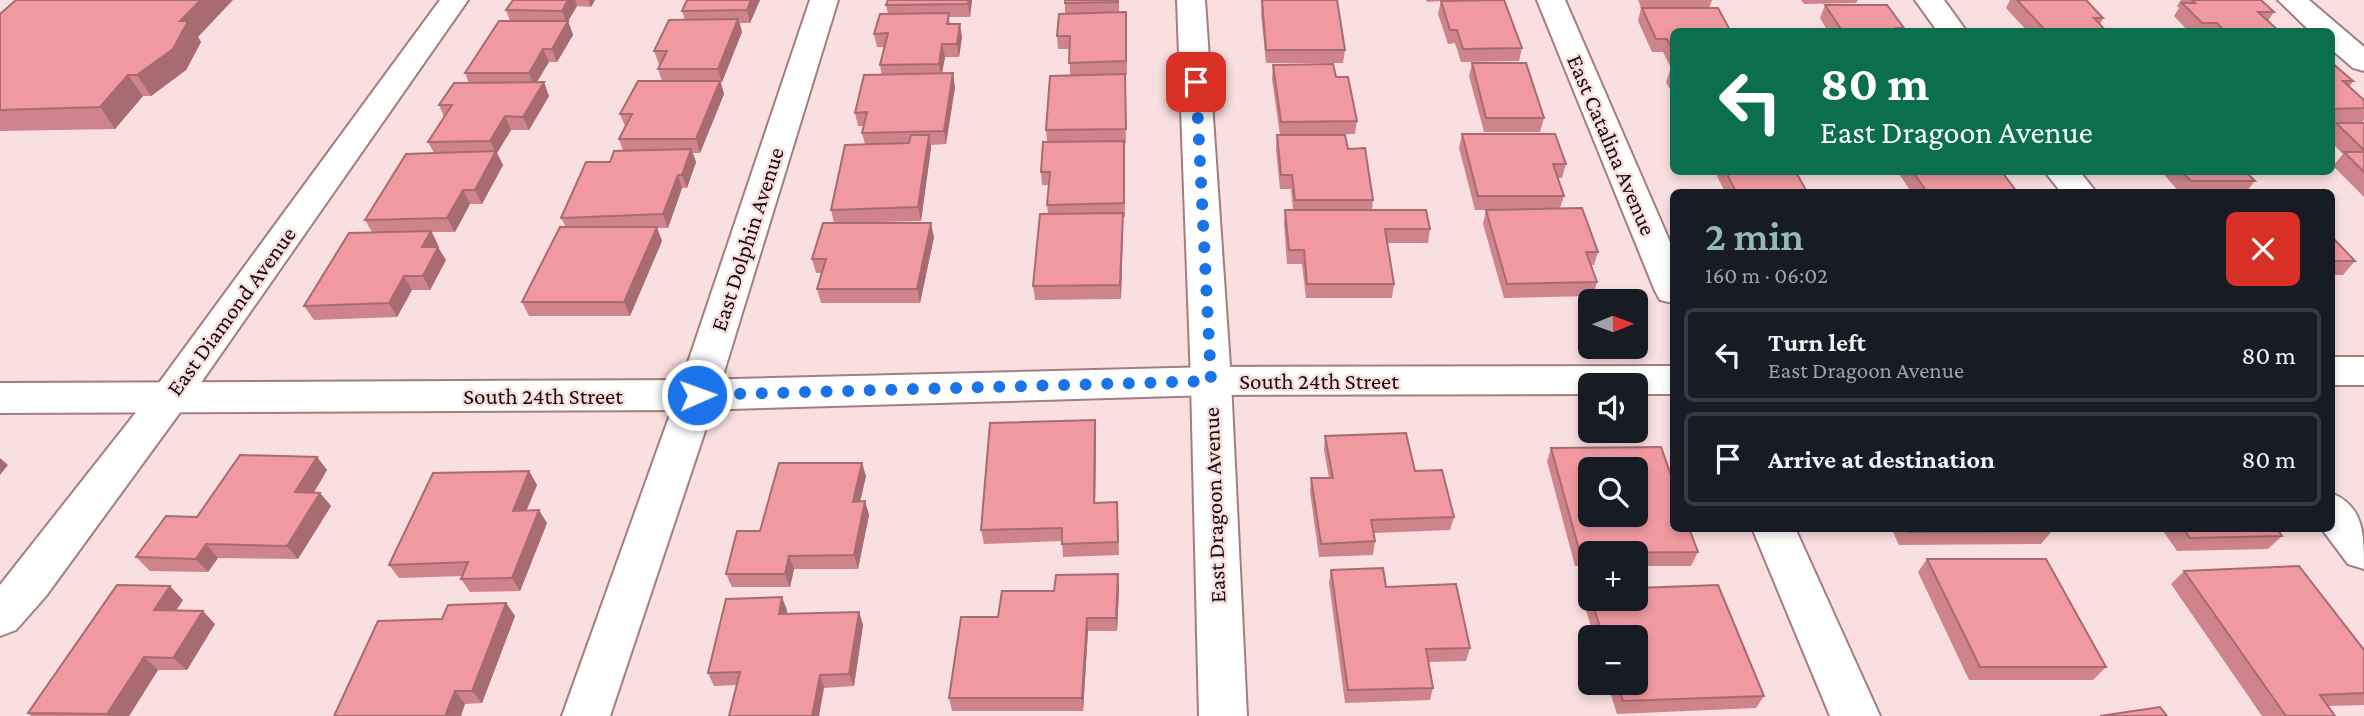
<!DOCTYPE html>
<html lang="en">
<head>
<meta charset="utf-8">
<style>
	:root { --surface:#171b24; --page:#20242c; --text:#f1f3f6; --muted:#9ea1a6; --line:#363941; --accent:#94b6bd }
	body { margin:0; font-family:"Crimson Pro",serif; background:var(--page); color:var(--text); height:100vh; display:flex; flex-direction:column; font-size:26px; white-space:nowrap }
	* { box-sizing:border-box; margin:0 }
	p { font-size:23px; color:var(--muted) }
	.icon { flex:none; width:38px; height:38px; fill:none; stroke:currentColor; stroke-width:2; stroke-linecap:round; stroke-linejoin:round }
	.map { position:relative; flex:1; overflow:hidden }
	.panel { position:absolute; left:1670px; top:189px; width:665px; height:343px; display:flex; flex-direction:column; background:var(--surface); border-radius:10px; box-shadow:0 4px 10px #0003 }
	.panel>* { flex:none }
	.hud { position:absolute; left:1670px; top:28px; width:665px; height:147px; border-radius:10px; box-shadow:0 4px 10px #0003; background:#0b6e4f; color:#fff; overflow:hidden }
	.needle { width:46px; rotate:89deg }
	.buttons { position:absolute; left:1578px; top:289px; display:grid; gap:14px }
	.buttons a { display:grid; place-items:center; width:70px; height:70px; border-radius:10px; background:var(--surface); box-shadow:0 4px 10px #0003; font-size:35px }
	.pin { position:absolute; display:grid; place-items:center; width:60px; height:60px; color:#fff; margin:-30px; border-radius:14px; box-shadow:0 4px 10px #0006 }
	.me { position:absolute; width:77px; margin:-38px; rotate:88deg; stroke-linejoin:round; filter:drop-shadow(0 0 5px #0008) }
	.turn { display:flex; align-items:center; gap:24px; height:147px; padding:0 35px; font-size:32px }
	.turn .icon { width:91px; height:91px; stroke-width:2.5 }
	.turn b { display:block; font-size:49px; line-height:60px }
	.round { display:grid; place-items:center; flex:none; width:74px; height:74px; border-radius:10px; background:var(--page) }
	.overview { display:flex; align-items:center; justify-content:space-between; height:119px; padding:0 35px }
	h1 { font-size:42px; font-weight:600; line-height:52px; color:var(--accent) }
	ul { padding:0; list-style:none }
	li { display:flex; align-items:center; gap:21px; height:94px; margin:0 14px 10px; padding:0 21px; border:4px solid var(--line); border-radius:10px }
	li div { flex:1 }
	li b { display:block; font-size:26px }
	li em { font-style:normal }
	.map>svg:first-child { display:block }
</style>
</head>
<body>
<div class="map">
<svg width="2364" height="716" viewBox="0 0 2364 716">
	<rect width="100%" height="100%" fill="#fadfe0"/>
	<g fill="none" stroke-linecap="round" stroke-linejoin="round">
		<g stroke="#a47d7f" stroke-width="4">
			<path id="street" d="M440,0H468L184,407L46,596L16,630L0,636V585L156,387Z
				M810,0H838L717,395L610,716H562L677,395Z
				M1177,0H1205L1231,381L1247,716H1199L1191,381Z
				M1537,0H1565L1673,249V303L1660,300L1655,291Z
				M1915,0H1944L1967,32H1938Z
				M2278,0H2309L2364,47V71L2353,68L2331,49V32H2311Z
				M2045,172H2080L2096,192H2061Z
				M2331,493C2364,506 2364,534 2364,569L2348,564L2321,528H2331Z
				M1752,528H1795L1880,716H1830Z"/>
		</g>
		<g stroke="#a47d7f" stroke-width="4">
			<path id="secondary" d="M2331,357H2364V385H2331Z
				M1673,366V394H1636V385H1591V394L1211,395L697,410L0,413V383L697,380L1211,367Z"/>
		</g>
		<use href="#street" fill="#fff" fill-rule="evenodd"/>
		<use href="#secondary" fill="#fff" fill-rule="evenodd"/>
	</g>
	<path fill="#ce848a" d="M513,0H595L591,7L577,6L568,21L573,35L557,62H549L537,82L549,96L529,130H511L497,153L503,165L482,204H470L455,232H432L438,245L437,247L446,260L430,290H412L397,317L314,320L304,306L372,232L365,220L434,153L428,142L444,117L439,105L469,83L465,73L510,21L506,10Z
		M687,0H760L750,23H740L742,32L722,82H721L724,94L700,153H693L696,162L687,188H682L668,228H657L662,241L630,316H529L522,302L566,227L561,218L610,162L623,151L619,139L625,126L620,114L662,81L658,69L661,64H659L654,51L685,20L682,11Z
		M972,0L970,17H949L950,24L962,37L959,57H945L942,74L955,87L946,144L931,145V148L921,221L845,223L934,237L920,303H821L817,289L822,273H816L812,259L834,223L831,210L865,144L862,133L864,126H858L855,113L882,75L880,65L885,47H877L874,34L888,14L886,5Z
		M1065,0H1119V13L1126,12L1127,75H1125L1126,143H1124L1125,217H1123L1121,299L1035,300L1033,286L1048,214L1047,205L1049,185H1042L1041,172L1047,142L1046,130L1070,75V49H1058L1057,36L1065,13Z
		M1262,0L1345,50L1343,63H1266L1261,13Z
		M1426,0H1498L1522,48L1519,61L1461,62L1455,43L1448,44L1438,14L1441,1L1427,2Z
		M1638,0H1712L1709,8L1673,32V95L1666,82L1671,68L1663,52H1652L1638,21L1641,8Z
		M1801,0H1858L1856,3L1804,4Z
		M2010,0H2086L2103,18L2100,24L2107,32H2028L2006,8Z
		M2181,0H2261L2274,12L2268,21L2280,32H2189L2174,16L2179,8L2177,6Z
		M1825,5L1904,28L1903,32H1828L1820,18Z
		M0,14L198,37L201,42L186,70L151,96H143L115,129L0,131Z
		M2331,62L2353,81L2349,87L2364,100V120L2362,122H2331Z
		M1472,63L1544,118L1540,132H1484L1469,76Z
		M1273,65L1336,77L1357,121L1355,134L1324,135L1348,149L1373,200L1372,210L1430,229L1428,243H1387L1394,284L1392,298H1306L1302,264H1287L1284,223L1285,210H1293L1291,189H1280L1276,149L1277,135H1280L1272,79Z
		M2336,123H2364V197L2333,166L2343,154L2331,142V129Z
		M1462,134L1566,164L1562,178H1557L1564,196L1560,208L1598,252L1594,265H1591L1597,282L1593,296L1504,298L1483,224L1486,210H1475L1459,148Z
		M1715,172H1796L1807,192H1725Z
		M1898,172H2002L2017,192H1911Z
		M2162,172H2246L2255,181L2246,192H2179Z
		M2331,236L2355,261L2343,275H2331Z
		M1096,434L1095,503L1117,502L1119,555L1063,557L1062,541L984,544L981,530Z
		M1325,436L1415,471L1454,517L1450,530L1374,533L1375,541L1373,555L1319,557L1310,492L1311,478H1329L1324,450Z
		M1551,448L1698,552L1691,566H1636V553H1591V566H1575L1547,461Z
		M317,457L327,470L314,493H320L331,506L298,559L218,558L208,572L150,571L136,557L197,517Z
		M529,471L537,485L526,510L547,523L520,591L470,592L461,579L462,576L399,578L389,565Z
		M866,476L860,502L865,501L869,515L858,569H794L790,587H732L726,574L760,531Z
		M1891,528H2051L2052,531L2041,544L1899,545Z
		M2161,528H2277L2282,536L2268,549L2177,551Z
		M1927,559L2106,667L2093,680H1969L1918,572Z
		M1331,570L1386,587L1470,648L1466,661L1428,662L1433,688L1430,700L1345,703L1329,583Z
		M2184,571L2364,650V705L2328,706L2335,716H2262L2171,584Z
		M1118,574L1119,588L1117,631H1088L1083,711H952L949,698L1054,591Z
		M1589,590H1591V598H1636L1764,696L1756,708L1617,714L1607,682H1636V637H1594L1584,603Z
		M183,600L176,610L215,624L187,670H158L129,716H31L28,713Z
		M506,603L515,616L482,703L465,704L334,716L442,619Z
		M787,610V614L859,612L863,625L854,686L824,688L737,685L714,686L708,673Z"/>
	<path fill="#a86b70" d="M201,0H233L198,37L201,42L186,70L151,96L137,75L180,21Z
		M568,0H575L577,6L568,21L573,35L557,62L552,49L567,24L562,11Z
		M588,0H595L591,7Z
		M751,0H760L750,23L747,10Z
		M969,0H972L970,17L968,4Z
		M738,19L742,32L722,82L718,69Z
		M960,24L962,37L959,57L957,44Z
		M942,44L945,57L941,77L939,64Z
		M543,49L549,62L534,86L529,73Z
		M953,73L955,87L946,144L944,131Z
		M128,75L143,96L115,129L100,107Z
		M720,81L724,94L700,153L696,139Z
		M544,82L549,96L529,130L523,117Z
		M505,116L511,130L497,153L503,165L482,204L475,190L496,153L490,141Z
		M929,135L931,148L921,221L918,207Z
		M691,149L696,162L687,188L682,175Z
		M678,175L682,188L668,228L663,214Z
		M463,190L470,204L455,232L447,218Z
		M1123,213V227L1121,299L1120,285Z
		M931,223L934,237L920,303L917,289Z
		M657,227L662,241L630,316L624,302Z
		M431,231L438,245L430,261L422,247Z
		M438,247L446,260L430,290L423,276Z
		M404,276L412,290L397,317L389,303Z
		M1095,420L1096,434L1095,516L1094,503Z
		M317,457L327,470L305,506L295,492Z
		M0,458L8,465L0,475Z
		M862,463L866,476L857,515L853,502Z
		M529,471L537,485L521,524L513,511Z
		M320,493L331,506L298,559L287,546Z
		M865,501L869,515L858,569L854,555Z
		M539,510L547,523L520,591L512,578Z
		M206,544L218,558L208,572L196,559Z
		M789,556L794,569L790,587L785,574Z
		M1118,574L1119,588L1117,631L1116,618Z
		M170,586L183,600L168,623L154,610Z
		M782,597L787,610L784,627L779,614Z
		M506,603L515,616L482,703L472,691Z
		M203,611L215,624L187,670L173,658Z
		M859,612L863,625L854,686L849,674Z
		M1087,618L1088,631L1083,711L1082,698Z
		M144,657L158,670L129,716H109L107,714Z
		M820,675L824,688L819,716H812Z
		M455,691L465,704L461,716H445Z"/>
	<path fill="#f099a0" stroke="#a86b70" stroke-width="2" fill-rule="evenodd" d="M16,0H201L180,21H188L173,49L137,75H128L100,107L0,110V14Z
		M513,0H568L562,11L506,10Z
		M687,0H751L747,10L682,11Z
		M888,0H969L968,4L886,5Z
		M1065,0H1118V2L1065,3Z
		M1262,0H1337L1345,50H1266Z
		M1504,0L1522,48L1463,49L1457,30H1450L1441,1Z
		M2017,0H2086L2103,18H2094L2107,32H2047Z
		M2192,0H2261L2274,12H2258L2280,32H2225L2217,23H2202L2182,3H2195Z
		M1825,5H1887L1904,28H1896L1898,32H1843Z
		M1642,8H1718L1731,32H1673V50L1667,39H1656Z
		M1126,12V61L1069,63L1070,36H1057L1059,14Z
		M949,13L947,24H960L957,44H942L939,64L880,65L888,33L874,34L880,14Z
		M738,19L718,69H658L667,51H654L669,20Z
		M499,21H568L552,49H543L529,73H465Z
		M2331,62L2353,81H2343L2364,100V108L2331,109Z
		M1472,63H1526L1544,118H1486Z
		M1333,64L1336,77H1348L1357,121L1281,122L1273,65Z
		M953,73L944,131L862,133L867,112L855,113L864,75Z
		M1125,74L1126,129L1046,130L1050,76Z
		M638,81H720L696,139H619L632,114H620Z
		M544,82L523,117L505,116L490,141L428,142L452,105H439L454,83Z
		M2336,123H2364V150Z
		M1462,134H1555L1566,164H1553L1564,196H1478Z
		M911,135H929L918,207L831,210L845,145L909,143Z
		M1277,135H1345L1348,149L1365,148L1373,200H1295L1292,175H1281Z
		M1124,141V203L1047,205L1050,172H1041L1043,142Z
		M691,149L682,175H678L663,214L561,218L586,162H610L614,151Z
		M496,151L475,190H463L447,218L365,220L406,154Z
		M2344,152H2364V172Z
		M1726,172H1796L1807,192H1736Z
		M1913,172H2002L2017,192H1927Z
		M2182,172H2246L2255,181H2191Z
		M1582,208L1598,252H1586L1597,282L1507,284L1486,210Z
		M1285,210H1426L1430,229H1385L1394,284H1307L1304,250H1289Z
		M1123,213L1120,285L1033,286L1040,214Z
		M823,223H931L917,289H817L826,259H812Z
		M560,227H657L624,302H522Z
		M431,231L422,247H438L423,276H404L389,303L304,306L349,233Z
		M2331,236L2355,261H2331Z
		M1095,420L1094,503L1117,502L1118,542L1062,544V528L981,530L990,423Z
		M1406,433L1415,471L1442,470L1454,517L1371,520L1375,541L1321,544L1311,478H1333L1325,436Z
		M1661,447L1673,481V528H1689L1698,552L1580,553L1551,448ZM1591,469H1636V514H1591Z
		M240,455L317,457L295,492L320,493L287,546L206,544L196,559L136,557L166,516L197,517Z
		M779,463H862L853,502L865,501L854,555L789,556L785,574H726L737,531H760Z
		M529,471L513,511L539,510L512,578L461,579L468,562L389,565L433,473Z
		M1907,528H2051L2052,531L1908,532Z
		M2183,528H2277L2282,536L2190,538Z
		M1927,559H2046L2106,667H1980Z
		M2299,566L2364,650V693L2320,695L2335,716H2286L2184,571Z
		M1383,568L1386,587L1456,584L1470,648L1426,649L1433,688L1348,690L1331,570Z
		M1118,574L1116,618H1087L1082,698H949L961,617H998L1002,591H1054L1056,575Z
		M117,585L170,586L154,610L203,611L173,658L144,657L107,714L28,713Z
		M1718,585L1764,696L1623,701L1617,682H1636V637H1603L1591,598H1636V588Z
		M782,597L779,614L859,612L849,674L820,675L812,716H729L740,672L708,673L726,599Z
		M506,603L472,691H455L445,716H334L378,621L442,619L448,605Z
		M2160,707L2167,716H2100Z"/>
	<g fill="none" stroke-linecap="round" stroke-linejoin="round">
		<path stroke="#1a73e8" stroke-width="12" stroke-dasharray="0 21.6" d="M697,395L1211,381L1196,82"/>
	</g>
	<g text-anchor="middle" stroke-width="5" stroke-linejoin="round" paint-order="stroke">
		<g font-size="23" fill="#180a0b" stroke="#fadfe0">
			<text transform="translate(1612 145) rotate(67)" y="8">East Catalina Avenue</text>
			<text transform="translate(747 239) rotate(-72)" y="8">East Dolphin Avenue</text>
			<text transform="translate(231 311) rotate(-54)" y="8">East Diamond Avenue</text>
			<text x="1319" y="389">South 24th Street</text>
			<text x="543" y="404">South 24th Street</text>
			<text transform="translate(1214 505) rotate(-92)" y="8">East Dragoon Avenue</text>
		</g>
	</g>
</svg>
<div class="buttons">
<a><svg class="needle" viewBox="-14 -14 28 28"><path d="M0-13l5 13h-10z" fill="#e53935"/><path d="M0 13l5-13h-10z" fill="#9ea1a6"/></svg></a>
<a><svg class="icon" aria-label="sound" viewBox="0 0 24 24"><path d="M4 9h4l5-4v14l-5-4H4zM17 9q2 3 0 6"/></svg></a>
<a><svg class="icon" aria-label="search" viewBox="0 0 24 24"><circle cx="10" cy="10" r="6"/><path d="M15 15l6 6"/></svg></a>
<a>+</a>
<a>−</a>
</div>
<div class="pin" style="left:1196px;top:82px;background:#d93025"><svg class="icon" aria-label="arrive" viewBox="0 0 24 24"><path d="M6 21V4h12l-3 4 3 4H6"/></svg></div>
<svg class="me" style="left:697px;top:395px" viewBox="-20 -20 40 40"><circle r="17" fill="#1a73e8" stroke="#fff" stroke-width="3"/><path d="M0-11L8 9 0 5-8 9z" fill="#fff"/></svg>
<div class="hud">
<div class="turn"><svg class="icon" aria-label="left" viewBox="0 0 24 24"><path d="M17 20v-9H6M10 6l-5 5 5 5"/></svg><div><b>80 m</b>East Dragoon Avenue</div></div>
</div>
<section class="panel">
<div class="overview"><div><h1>2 min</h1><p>160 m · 06:02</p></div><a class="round" style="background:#d93025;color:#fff"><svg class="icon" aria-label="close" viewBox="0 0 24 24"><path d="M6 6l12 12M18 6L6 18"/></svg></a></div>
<ul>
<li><svg class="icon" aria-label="left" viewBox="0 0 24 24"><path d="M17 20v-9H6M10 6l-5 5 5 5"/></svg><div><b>Turn left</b><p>East Dragoon Avenue</p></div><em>80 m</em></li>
<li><svg class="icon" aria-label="arrive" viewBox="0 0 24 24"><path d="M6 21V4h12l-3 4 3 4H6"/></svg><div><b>Arrive at destination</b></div><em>80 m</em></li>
</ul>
</section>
</div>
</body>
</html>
